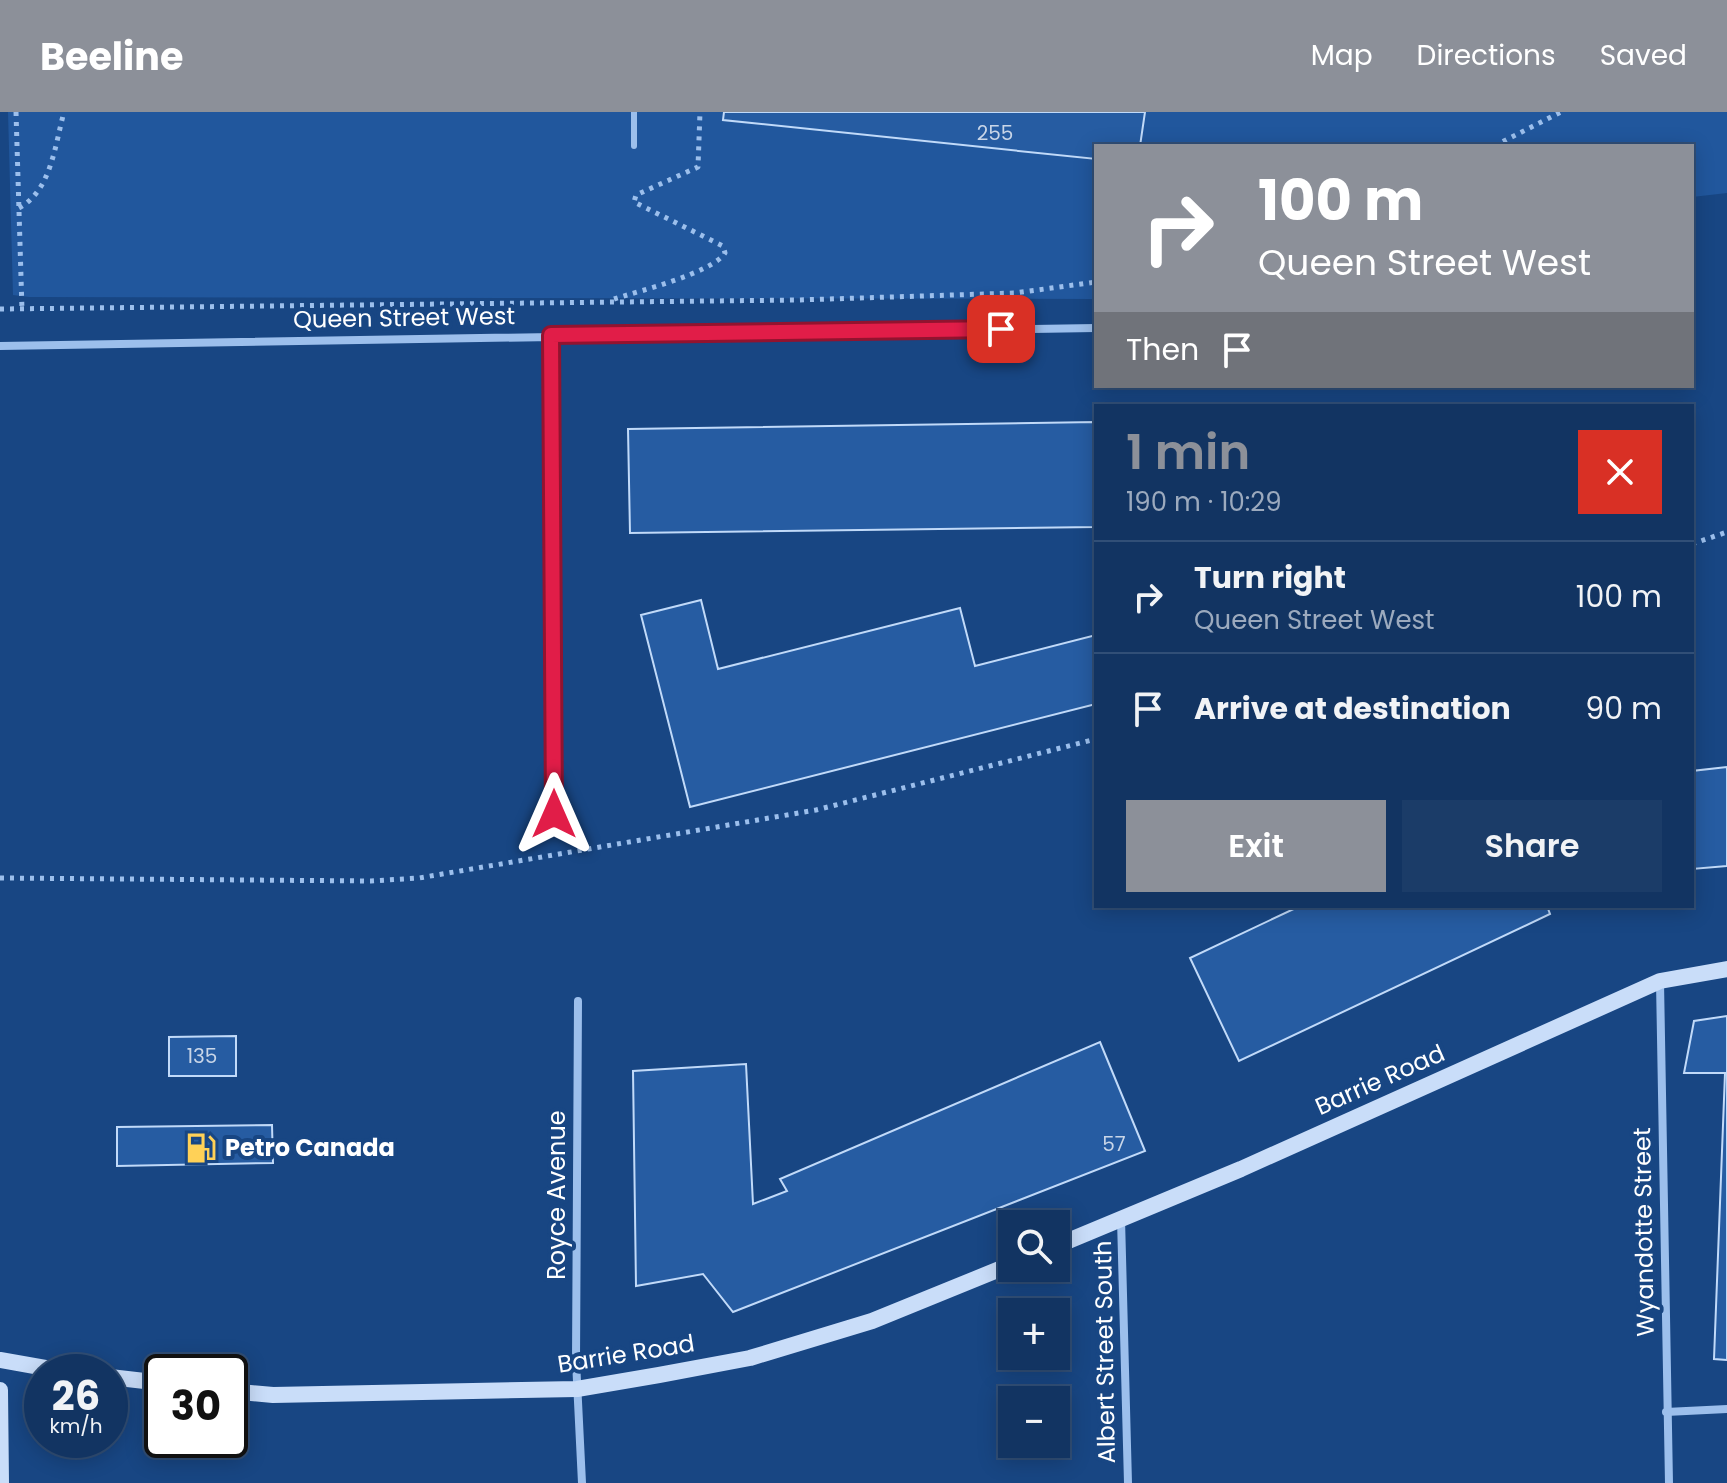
<!DOCTYPE html>
<html lang="en">
<head>
<meta charset="utf-8">
<style>
	:root { --surface:#123462; --page:#1b3c68; --text:#f1f3f6; --muted:#9caabe; --line:#314f77; --accent:#8c9099 }
	body { margin:0; font-family:Poppins,sans-serif; background:var(--page); color:var(--text); height:100vh; display:flex; flex-direction:column; font-size:30px; white-space:nowrap }
	* { box-sizing:border-box; margin:0 }
	p { font-size:26px; color:var(--muted) }
	.icon { flex:none; width:44px; height:44px; fill:none; stroke:currentColor; stroke-width:2; stroke-linecap:round; stroke-linejoin:round }
	.map { position:relative; flex:1; overflow:hidden }
	.panel { position:absolute; left:1094px; top:292px; width:600px; height:504px; display:flex; flex-direction:column; background:var(--surface); border-radius:0px; box-shadow:0 4px 20px #0003,0 0 0 2px var(--line) }
	.panel>* { flex:none }
	.hud { position:absolute; left:1094px; top:32px; width:600px; height:244px; border-radius:0px; box-shadow:0 4px 20px #0003,0 0 0 2px var(--line); background:#8c9099; color:#fff; overflow:hidden }
	.controls { position:absolute; left:998px; top:1098px; display:grid; gap:16px }
	.controls a { display:grid; place-items:center; width:72px; height:72px; border-radius:0px; background:var(--surface); box-shadow:0 4px 20px #0003,0 0 0 2px var(--line); font-size:40px }
	.speed { position:absolute; left:24px; top:1242px; display:flex; gap:16px; font-size:40px; font-weight:700; text-align:center }
	.speed>* { display:grid; place-content:center; width:104px; height:104px; border-radius:50%; background:var(--surface); box-shadow:0 4px 20px #0003,0 0 0 2px var(--line); line-height:1 }
	.speed small { font-size:20px; font-weight:400 }
	.speed .limit { border:4px solid #111; border-radius:12px; background:#fff; color:#111 }
	.pin { position:absolute; display:grid; place-items:center; width:68px; height:68px; color:#fff; margin:-34px; border-radius:16px; box-shadow:0 4px 12px #0006 }
	.me { position:absolute; width:88px; margin:-44px; rotate:0deg; stroke-linejoin:round; filter:drop-shadow(0 0 6px #0008) }
	.turn { display:flex; align-items:center; gap:28px; height:168px; padding:0 32px; font-size:36px }
	.turn .icon { width:104px; height:104px; stroke-width:2.5 }
	.turn b { display:block; font-size:56px; line-height:68px }
	.then { display:flex; align-items:center; height:76px; padding:0 32px; background:#0003; gap:16px; font-size:30px }
	.round { display:grid; place-items:center; flex:none; width:84px; height:84px; border-radius:0px; background:var(--page) }
	.overview { display:flex; align-items:center; justify-content:space-between; height:136px; padding:0 32px }
	h1 { font-size:48px; font-weight:600; line-height:60px; color:var(--accent) }
	.action { display:flex; gap:16px; margin-top:auto; padding:16px 32px }
	.action a { flex:1; height:92px; border-radius:0px; background:var(--accent); color:#fff; font-size:32px; font-weight:600; line-height:92px; text-align:center }
	.action a+a { background:var(--page); color:var(--text) }
	ul { padding:0; list-style:none }
	li { display:flex; align-items:center; gap:24px; height:112px; padding:0 32px; border-top:2px solid var(--line) }
	li div { flex:1 }
	li b { display:block; font-size:30px }
	li em { font-style:normal }
	header { display:flex; align-items:center; gap:48px; box-sizing:border-box; height:112px; padding:0 40px; background:var(--accent); color:#fff }
	header strong { font-size:38px }
	nav { display:flex; gap:44px; margin-inline-start:auto; font-size:28px }
	.map>svg:first-child { display:block }
</style>
</head>
<body>
<header>
<strong>Beeline</strong>
<nav><a>Map</a><a>Directions</a><a>Saved</a></nav>
</header>
<div class="map">
<svg width="1727" height="1371" viewBox="0 0 1727 1371">
	<rect width="100%" height="100%" fill="#184683"/>
	<path fill="#21579d" d="M8,0H1727V81L1692,85V34H1096V187L29,185L13,183Z"/>
	<path fill="#265ca2" stroke="#c1daf9" stroke-width="2" d="M724,0H1145L1140,34H1096V47L723,8Z
		M1096,310V415L630,421L628,317Z
		M701,488L718,557L960,496L975,554L1096,523V592L690,695L641,503Z
		M1727,655V754L1692,757V659Z
		M1300,794H1547L1550,802L1239,949L1190,846Z
		M1727,904V1248L1714,1247L1725,961H1684L1694,909Z
		M236,924V964H169V925Z
		M1100,930L1145,1039L733,1200L703,1162L636,1174L633,959L746,952L753,1092L787,1079L780,1067Z
		M272,1013L273,1051L117,1054V1015Z"/>
	<g fill="none" stroke-linecap="round" stroke-linejoin="round">
		<path stroke="#9cbfec" stroke-width="5" stroke-dasharray="4 6" stroke-linecap="butt" d="M16,0L22,198
			M1494,34L1561,0
			M19,96C51,79 55,33 64,0
			M614,187C639,179 712,161 725,141L723,134L634,90L636,83L698,55L700,0
			M0,197L798,188L1015,181L1096,170
			M1692,432L1727,420
			M0,766L371,769L419,766L816,698L1096,627"/>
		<path stroke="#9cbfec" stroke-width="6" d="M634,0V34"/>
		<path stroke="#9cbfec" stroke-width="8" d="M551,223L554,702
			M0,234L1096,216
			M1660,870L1669,1371
			M578,889L576,1249L582,1371
			M1121,1107L1128,1371
			M1666,1300L1727,1297"/>
		<path stroke="#c9ddf9" stroke-width="16" d="M1056,1134L1241,1057L1660,869L1727,857
			M0,1248L68,1260
			M110,1265L162,1271
			M0,1278L1,1371
			M230,1279L273,1283L577,1277L659,1263L750,1246L872,1209L1012,1152"/>
	</g>
	<g fill="none" stroke-linecap="round" stroke-linejoin="round">
		<g stroke="#92132f" stroke-width="20">
			<path id="route" d="M554,702L551,223L1001,217"/>
		</g>
		<use href="#route" stroke="#e11d48" stroke-width="14"/>
	</g>
	<defs>
		<g id="fuel-bare" transform="scale(2.4)"><path d="M-5.5-6h7V0h2V4h1.3V-2.5L3-4.5l.8-.8L6-3V5H2.5V1h-1V6h-7ZM-4.2-4.7v3.2H.2V-4.7Z" fill="#ffd157" stroke="#184683" stroke-width="2.5" paint-order="stroke"/></g>
	</defs>
	<g fill-rule="evenodd">
		<use href="#fuel-bare" x="201" y="1036"/>
	</g>
	<g text-anchor="middle" stroke-width="8" stroke-linejoin="round" paint-order="stroke">
		<g font-size="20" fill="#c9d6e8">
			<text x="995" y="28">255</text>
			<text x="202" y="951">135</text>
			<text x="1114" y="1039">57</text>
		</g>
		<g font-size="24" fill="#fff" stroke="#184683">
			<text transform="translate(404 206) rotate(-1)" y="8">Queen Street West</text>
			<text transform="translate(1380 968) rotate(-24)" y="8">Barrie Road</text>
			<text transform="translate(557 1083) rotate(-90)" y="8">Royce Avenue</text>
			<text transform="translate(1644 1120) rotate(-91)" y="8">Wyandotte Street</text>
			<text transform="translate(1105 1240) rotate(-91)" y="8">Albert Street South</text>
			<text transform="translate(626 1242) rotate(-9)" y="8">Barrie Road</text>
		</g>
		<g font-size="24" font-weight="bold" fill="#fff" stroke="#184683" text-anchor="start">
			<text x="225" y="1044">Petro Canada</text>
		</g>
	</g>
</svg>
<div class="controls">
<a><svg class="icon" aria-label="search" viewBox="0 0 24 24"><circle cx="10" cy="10" r="6"/><path d="M15 15l6 6"/></svg></a>
<a>+</a>
<a>−</a>
</div>
<div class="speed"><div>26<small>km/h</small></div><div class="limit">30</div></div>
<div class="pin" style="left:1001px;top:217px;background:#d93025"><svg class="icon" aria-label="arrive" viewBox="0 0 24 24"><path d="M6 21V4h12l-3 4 3 4H6"/></svg></div>
<svg class="me" style="left:554px;top:702px" viewBox="-20 -20 40 40"><path d="M0-17L14 15 0 8-14 15z" fill="#e11d48" stroke="#fff" stroke-width="4"/></svg>
<div class="hud">
<div class="turn"><svg class="icon" aria-label="right" viewBox="0 0 24 24"><path d="M7 20v-9h11M14 6l5 5-5 5"/></svg><div><b>100 m</b>Queen Street West</div></div>
<div class="then">Then<svg class="icon" aria-label="arrive" viewBox="0 0 24 24"><path d="M6 21V4h12l-3 4 3 4H6"/></svg></div>
</div>
<section class="panel">
<div class="overview"><div><h1>1 min</h1><p>190 m · 10:29</p></div><a class="round" style="background:#d93025;color:#fff"><svg class="icon" aria-label="close" viewBox="0 0 24 24"><path d="M6 6l12 12M18 6L6 18"/></svg></a></div>
<ul>
<li><svg class="icon" aria-label="right" viewBox="0 0 24 24"><path d="M7 20v-9h11M14 6l5 5-5 5"/></svg><div><b>Turn right</b><p>Queen Street West</p></div><em>100 m</em></li>
<li><svg class="icon" aria-label="arrive" viewBox="0 0 24 24"><path d="M6 21V4h12l-3 4 3 4H6"/></svg><div><b>Arrive at destination</b></div><em>90 m</em></li>
</ul>
<div class="action"><a>Exit</a><a>Share</a></div>
</section>
</div>
</body>
</html>
